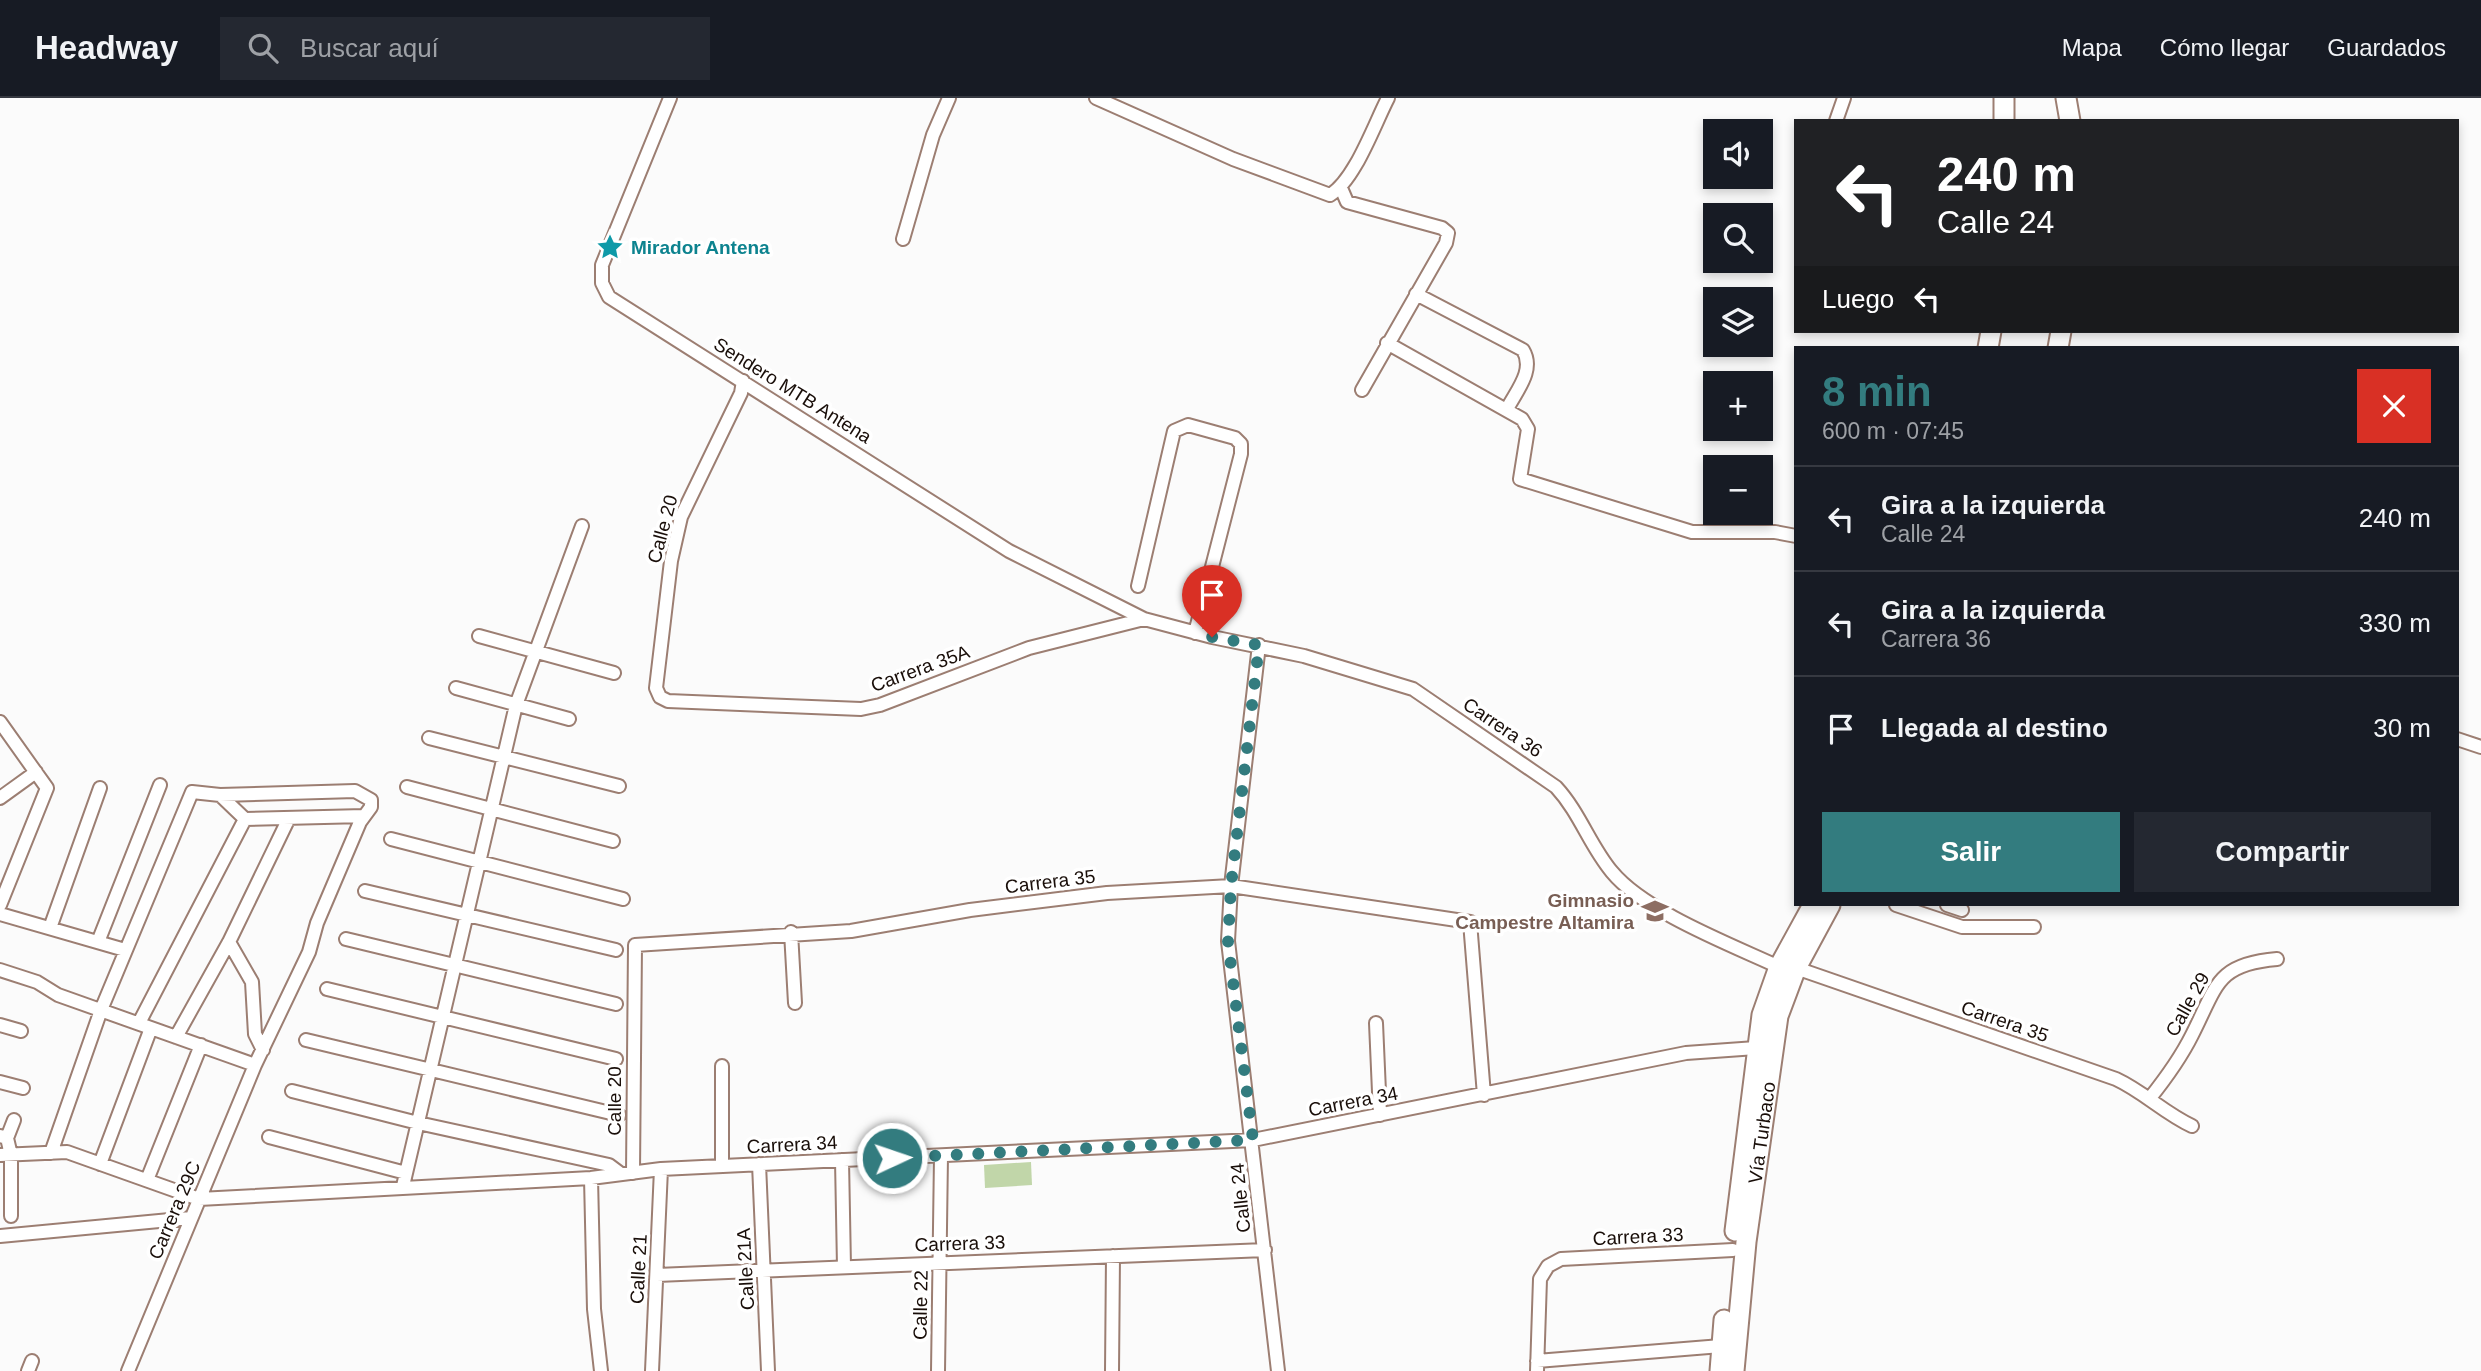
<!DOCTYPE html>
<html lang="es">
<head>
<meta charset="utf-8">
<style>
	:root { --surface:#171b24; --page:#242831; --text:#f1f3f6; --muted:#9ea1a6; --line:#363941; --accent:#337c7f }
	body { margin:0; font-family:Helvetica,sans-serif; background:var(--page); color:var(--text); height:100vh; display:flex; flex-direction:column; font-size:26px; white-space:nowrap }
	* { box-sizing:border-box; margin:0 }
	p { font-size:23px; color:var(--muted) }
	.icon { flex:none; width:38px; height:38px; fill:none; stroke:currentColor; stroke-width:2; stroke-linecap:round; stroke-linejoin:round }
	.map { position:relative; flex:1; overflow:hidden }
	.panel { position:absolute; left:1794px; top:248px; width:665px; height:560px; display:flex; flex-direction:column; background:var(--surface); border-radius:0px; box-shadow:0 4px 10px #0003 }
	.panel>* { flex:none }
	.banner { position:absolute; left:1794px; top:21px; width:665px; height:214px; border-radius:0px; box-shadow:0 4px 10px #0003; background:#202124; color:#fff; overflow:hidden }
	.buttons { position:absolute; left:1703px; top:21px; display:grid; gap:14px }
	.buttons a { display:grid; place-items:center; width:70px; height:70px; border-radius:0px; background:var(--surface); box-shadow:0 4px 10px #0003; font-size:35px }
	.pin { position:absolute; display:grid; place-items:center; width:60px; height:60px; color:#fff; margin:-72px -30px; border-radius:50% 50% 50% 0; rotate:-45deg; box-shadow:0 0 7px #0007 }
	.pin .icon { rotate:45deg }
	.me { position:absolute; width:77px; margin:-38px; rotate:87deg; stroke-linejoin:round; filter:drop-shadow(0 0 5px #0008) }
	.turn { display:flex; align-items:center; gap:24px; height:147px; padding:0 28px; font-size:32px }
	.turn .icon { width:91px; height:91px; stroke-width:2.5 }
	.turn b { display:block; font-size:49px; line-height:60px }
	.then { display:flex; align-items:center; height:66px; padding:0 28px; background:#0003; gap:14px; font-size:26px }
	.round { display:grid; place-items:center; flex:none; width:74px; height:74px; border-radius:0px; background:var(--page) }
	.overview { display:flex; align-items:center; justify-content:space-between; height:119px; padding:0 28px }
	h1 { font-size:42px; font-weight:700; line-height:52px; color:var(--accent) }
	.cta { display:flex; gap:14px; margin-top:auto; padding:14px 28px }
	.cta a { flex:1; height:80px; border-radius:0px; background:var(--accent); color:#fff; font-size:28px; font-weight:700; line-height:80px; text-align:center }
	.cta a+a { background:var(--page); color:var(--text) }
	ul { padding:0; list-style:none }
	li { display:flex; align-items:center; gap:21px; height:105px; padding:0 28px; border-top:2px solid var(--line) }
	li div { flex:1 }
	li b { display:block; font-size:26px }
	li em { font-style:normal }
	header { display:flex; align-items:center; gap:42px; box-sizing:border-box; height:98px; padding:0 35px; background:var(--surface); border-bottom:2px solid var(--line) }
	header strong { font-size:33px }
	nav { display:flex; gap:38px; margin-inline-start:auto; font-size:24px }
	.search { width:490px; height:63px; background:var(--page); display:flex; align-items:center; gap:18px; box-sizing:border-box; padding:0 24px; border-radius:0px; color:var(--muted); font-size:26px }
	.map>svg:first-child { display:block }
</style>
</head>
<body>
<header>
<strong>Headway</strong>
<div class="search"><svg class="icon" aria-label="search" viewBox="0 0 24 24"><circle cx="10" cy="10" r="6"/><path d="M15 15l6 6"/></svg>Buscar aquí</div>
<nav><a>Mapa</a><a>Cómo llegar</a><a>Guardados</a></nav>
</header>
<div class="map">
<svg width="2481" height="1273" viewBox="0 0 2481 1273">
	<rect width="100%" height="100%" fill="#fbfbfb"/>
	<path fill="#c1d6a9" d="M1031,1064L1032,1087L985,1090L984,1067Z"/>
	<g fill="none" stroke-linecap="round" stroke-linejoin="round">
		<g stroke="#9c7e72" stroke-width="16">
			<path id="minor" d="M670,0L602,167V185L609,199L1009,453L1144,521L1212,539L1304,558L1413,591L1556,689C1580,715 1590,748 1612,774C1645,814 1732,847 1779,869
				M1096,0L1233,61L1330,97C1355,82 1374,27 1388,0
				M1836,23L1844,0
				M1341,90L1347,104L1442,130L1448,135L1446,145L1362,292
				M903,141L933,37L949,0
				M1416,196L1523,252C1535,272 1517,292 1507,311
				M1387,245L1522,321L1528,331L1520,381L1692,434H1775L1796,438
				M743,283L741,295L681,419L671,463L656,590L660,599L668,603L861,611L880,607L1029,550L1144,521
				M1138,488L1174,333L1188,327L1235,340L1241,346V356L1195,535
				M479,538L614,575
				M1259,547L1231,788L1228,843L1278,1273
				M456,590L569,621
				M0,624L47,690L0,807
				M429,640L619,688
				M2457,641L2481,649
				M407,689L613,743
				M0,700L36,674
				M391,741L623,801
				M365,793L616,852
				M1896,807L1962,829H2034
				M1947,807L1962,812
				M0,816L125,852
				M50,830L100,690
				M791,834L795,905
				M346,841L616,906
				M98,844L160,687
				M229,844L252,884L255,936L263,952
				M1796,870L2116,981C2144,994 2164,1015 2192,1028
				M0,872L37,884L58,897L255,967
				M327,891L616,961
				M139,925L245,721
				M1376,925L1380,1017
				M0,927L21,933
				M176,939L229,844L289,720
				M306,942L619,1017
				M722,968V1068
				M0,984L23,990
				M292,993L418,1025L609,1067L621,1076
				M2150,1000C2166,980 2181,959 2192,937C2217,888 2216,866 2277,861
				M0,1038L7,1040L11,1057V1118
				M269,1039L406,1075
				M7,1040L14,1022
				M51,1055L101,912L192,694L220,697L245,721L364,718
				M0,1057L67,1054L199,1101L591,1080L661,1071L1253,1042L1686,955L1756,950
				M842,1062L844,1169
				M100,1066L151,930
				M759,1066L768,1273
				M633,1075L635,847L851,833L970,812L1107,795L1231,788L1470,824L1484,997
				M591,1080L594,1211L601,1273
				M147,1082L201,947
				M403,1088L516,607L582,428
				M0,1138L191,1120
				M657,1177L1265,1152
				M1537,1263L1721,1248
				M28,1273L32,1263
				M128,1273L255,967L309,854L317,825L360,724L371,709V702L355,693L220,697
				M652,1273L661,1071
				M938,1273L941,1058
				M1112,1273L1113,1158
				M1537,1273L1540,1181L1548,1168L1561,1161L1733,1152"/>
		</g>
		<g stroke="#9c7e72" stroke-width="23">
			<g id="highway">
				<path d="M2004,0V23"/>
				<path d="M2066,0L2070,23"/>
				<path d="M1988,250L1991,233"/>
				<path d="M2058,250L2061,233"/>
				<path d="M1735,1133L1762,917L1779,869L1813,807"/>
				<path d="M1720,1273L1724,1222"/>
				<path id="s1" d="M1734,1273L1746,1144L1778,918L1796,870L1830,807"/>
			</g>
		</g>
		<use href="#minor" stroke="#fff" stroke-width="12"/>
		<use href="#highway" stroke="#fff" stroke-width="19"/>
	</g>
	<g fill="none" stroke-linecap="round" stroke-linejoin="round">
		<path stroke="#337c7f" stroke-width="12" stroke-dasharray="0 21.6" d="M892,1060L1253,1042L1228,844L1231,788L1259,547L1212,539"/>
	</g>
	<defs>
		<g id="sight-bare" transform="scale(2.1)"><path d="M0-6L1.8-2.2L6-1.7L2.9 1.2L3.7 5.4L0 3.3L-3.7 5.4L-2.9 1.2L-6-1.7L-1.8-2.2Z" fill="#0f9aa8" stroke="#fff" stroke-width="2.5" paint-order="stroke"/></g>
		<g id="school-bare" transform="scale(2.1)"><path d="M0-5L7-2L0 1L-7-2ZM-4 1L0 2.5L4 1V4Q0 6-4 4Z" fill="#8d6e63" stroke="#fff" stroke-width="2.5" paint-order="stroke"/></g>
	</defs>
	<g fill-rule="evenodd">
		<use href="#sight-bare" x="610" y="149"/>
		<use href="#school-bare" x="1655" y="813"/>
	</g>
	<g text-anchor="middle" stroke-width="7" stroke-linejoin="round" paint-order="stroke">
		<g font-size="19" font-weight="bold" fill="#0d838f" stroke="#fff" text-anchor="start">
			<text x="631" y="156">Mirador Antena</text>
		</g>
		<g font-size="19" fill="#190e09" stroke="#fff">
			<text transform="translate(793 292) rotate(32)" y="7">Sendero MTB Antena</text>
			<text transform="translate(662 431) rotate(-75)" y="7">Calle 20</text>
			<text transform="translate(920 570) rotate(-20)" y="7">Carrera 35A</text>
			<text transform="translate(1503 629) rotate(34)" y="7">Carrera 36</text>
			<text transform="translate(1050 783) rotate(-7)" y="7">Carrera 35</text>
			<text transform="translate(2187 906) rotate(-61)" y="7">Calle 29</text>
			<text transform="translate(2005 923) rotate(19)" y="7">Carrera 35</text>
			<text transform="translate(614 1003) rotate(-90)" y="7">Calle 20</text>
			<text transform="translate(1353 1003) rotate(-11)" y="7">Carrera 34</text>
			<text dy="7" stroke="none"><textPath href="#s1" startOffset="240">Vía Turbaco</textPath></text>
			<text transform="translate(792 1046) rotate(-3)" y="7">Carrera 34</text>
			<text transform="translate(1240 1100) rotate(-96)" y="7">Calle 24</text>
			<text transform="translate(174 1112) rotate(-67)" y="7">Carrera 29C</text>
			<text transform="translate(1638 1138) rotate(-3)" y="7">Carrera 33</text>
			<text transform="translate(960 1145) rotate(-2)" y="7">Carrera 33</text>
			<text transform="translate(638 1171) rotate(-87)" y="7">Calle 21</text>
			<text transform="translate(745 1171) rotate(-93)" y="7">Calle 21A</text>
			<text transform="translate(920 1207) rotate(-89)" y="7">Calle 22</text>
		</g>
		<g font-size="19" font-weight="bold" fill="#785e54" stroke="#fff" text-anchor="end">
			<text x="1634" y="809">Gimnasio<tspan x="1634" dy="22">Campestre Altamira</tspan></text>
		</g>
	</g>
</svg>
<div class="buttons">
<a><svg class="icon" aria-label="sound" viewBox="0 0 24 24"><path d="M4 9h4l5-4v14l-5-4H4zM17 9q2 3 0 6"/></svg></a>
<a><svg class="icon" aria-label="search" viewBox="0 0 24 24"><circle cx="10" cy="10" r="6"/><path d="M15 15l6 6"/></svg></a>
<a><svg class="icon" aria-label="layers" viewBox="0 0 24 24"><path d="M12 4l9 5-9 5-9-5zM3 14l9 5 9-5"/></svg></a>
<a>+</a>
<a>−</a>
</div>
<div class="pin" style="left:1212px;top:539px;background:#d93025"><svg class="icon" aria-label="arrive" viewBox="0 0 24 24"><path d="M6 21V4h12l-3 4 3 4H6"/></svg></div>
<svg class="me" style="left:892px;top:1060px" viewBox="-20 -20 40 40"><circle r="17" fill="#337c7f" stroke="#fff" stroke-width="3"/><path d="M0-11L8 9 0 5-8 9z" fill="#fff"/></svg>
<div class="banner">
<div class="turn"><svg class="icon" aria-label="left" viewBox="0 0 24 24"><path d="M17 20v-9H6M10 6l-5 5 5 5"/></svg><div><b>240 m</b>Calle 24</div></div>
<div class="then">Luego<svg class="icon" aria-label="left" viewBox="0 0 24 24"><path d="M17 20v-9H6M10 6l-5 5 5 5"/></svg></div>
</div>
<section class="panel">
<div class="overview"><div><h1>8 min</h1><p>600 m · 07:45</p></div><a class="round" style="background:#d93025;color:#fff"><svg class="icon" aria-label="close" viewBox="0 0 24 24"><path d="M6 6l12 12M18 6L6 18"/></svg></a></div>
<ul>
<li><svg class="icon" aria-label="left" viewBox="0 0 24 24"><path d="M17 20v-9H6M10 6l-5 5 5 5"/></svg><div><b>Gira a la izquierda</b><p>Calle 24</p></div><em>240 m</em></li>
<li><svg class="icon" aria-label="left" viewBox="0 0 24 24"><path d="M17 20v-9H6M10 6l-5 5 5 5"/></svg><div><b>Gira a la izquierda</b><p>Carrera 36</p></div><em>330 m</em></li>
<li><svg class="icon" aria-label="arrive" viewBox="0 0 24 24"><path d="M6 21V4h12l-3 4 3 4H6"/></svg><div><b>Llegada al destino</b></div><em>30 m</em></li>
</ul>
<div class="cta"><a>Salir</a><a>Compartir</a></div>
</section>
</div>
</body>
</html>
